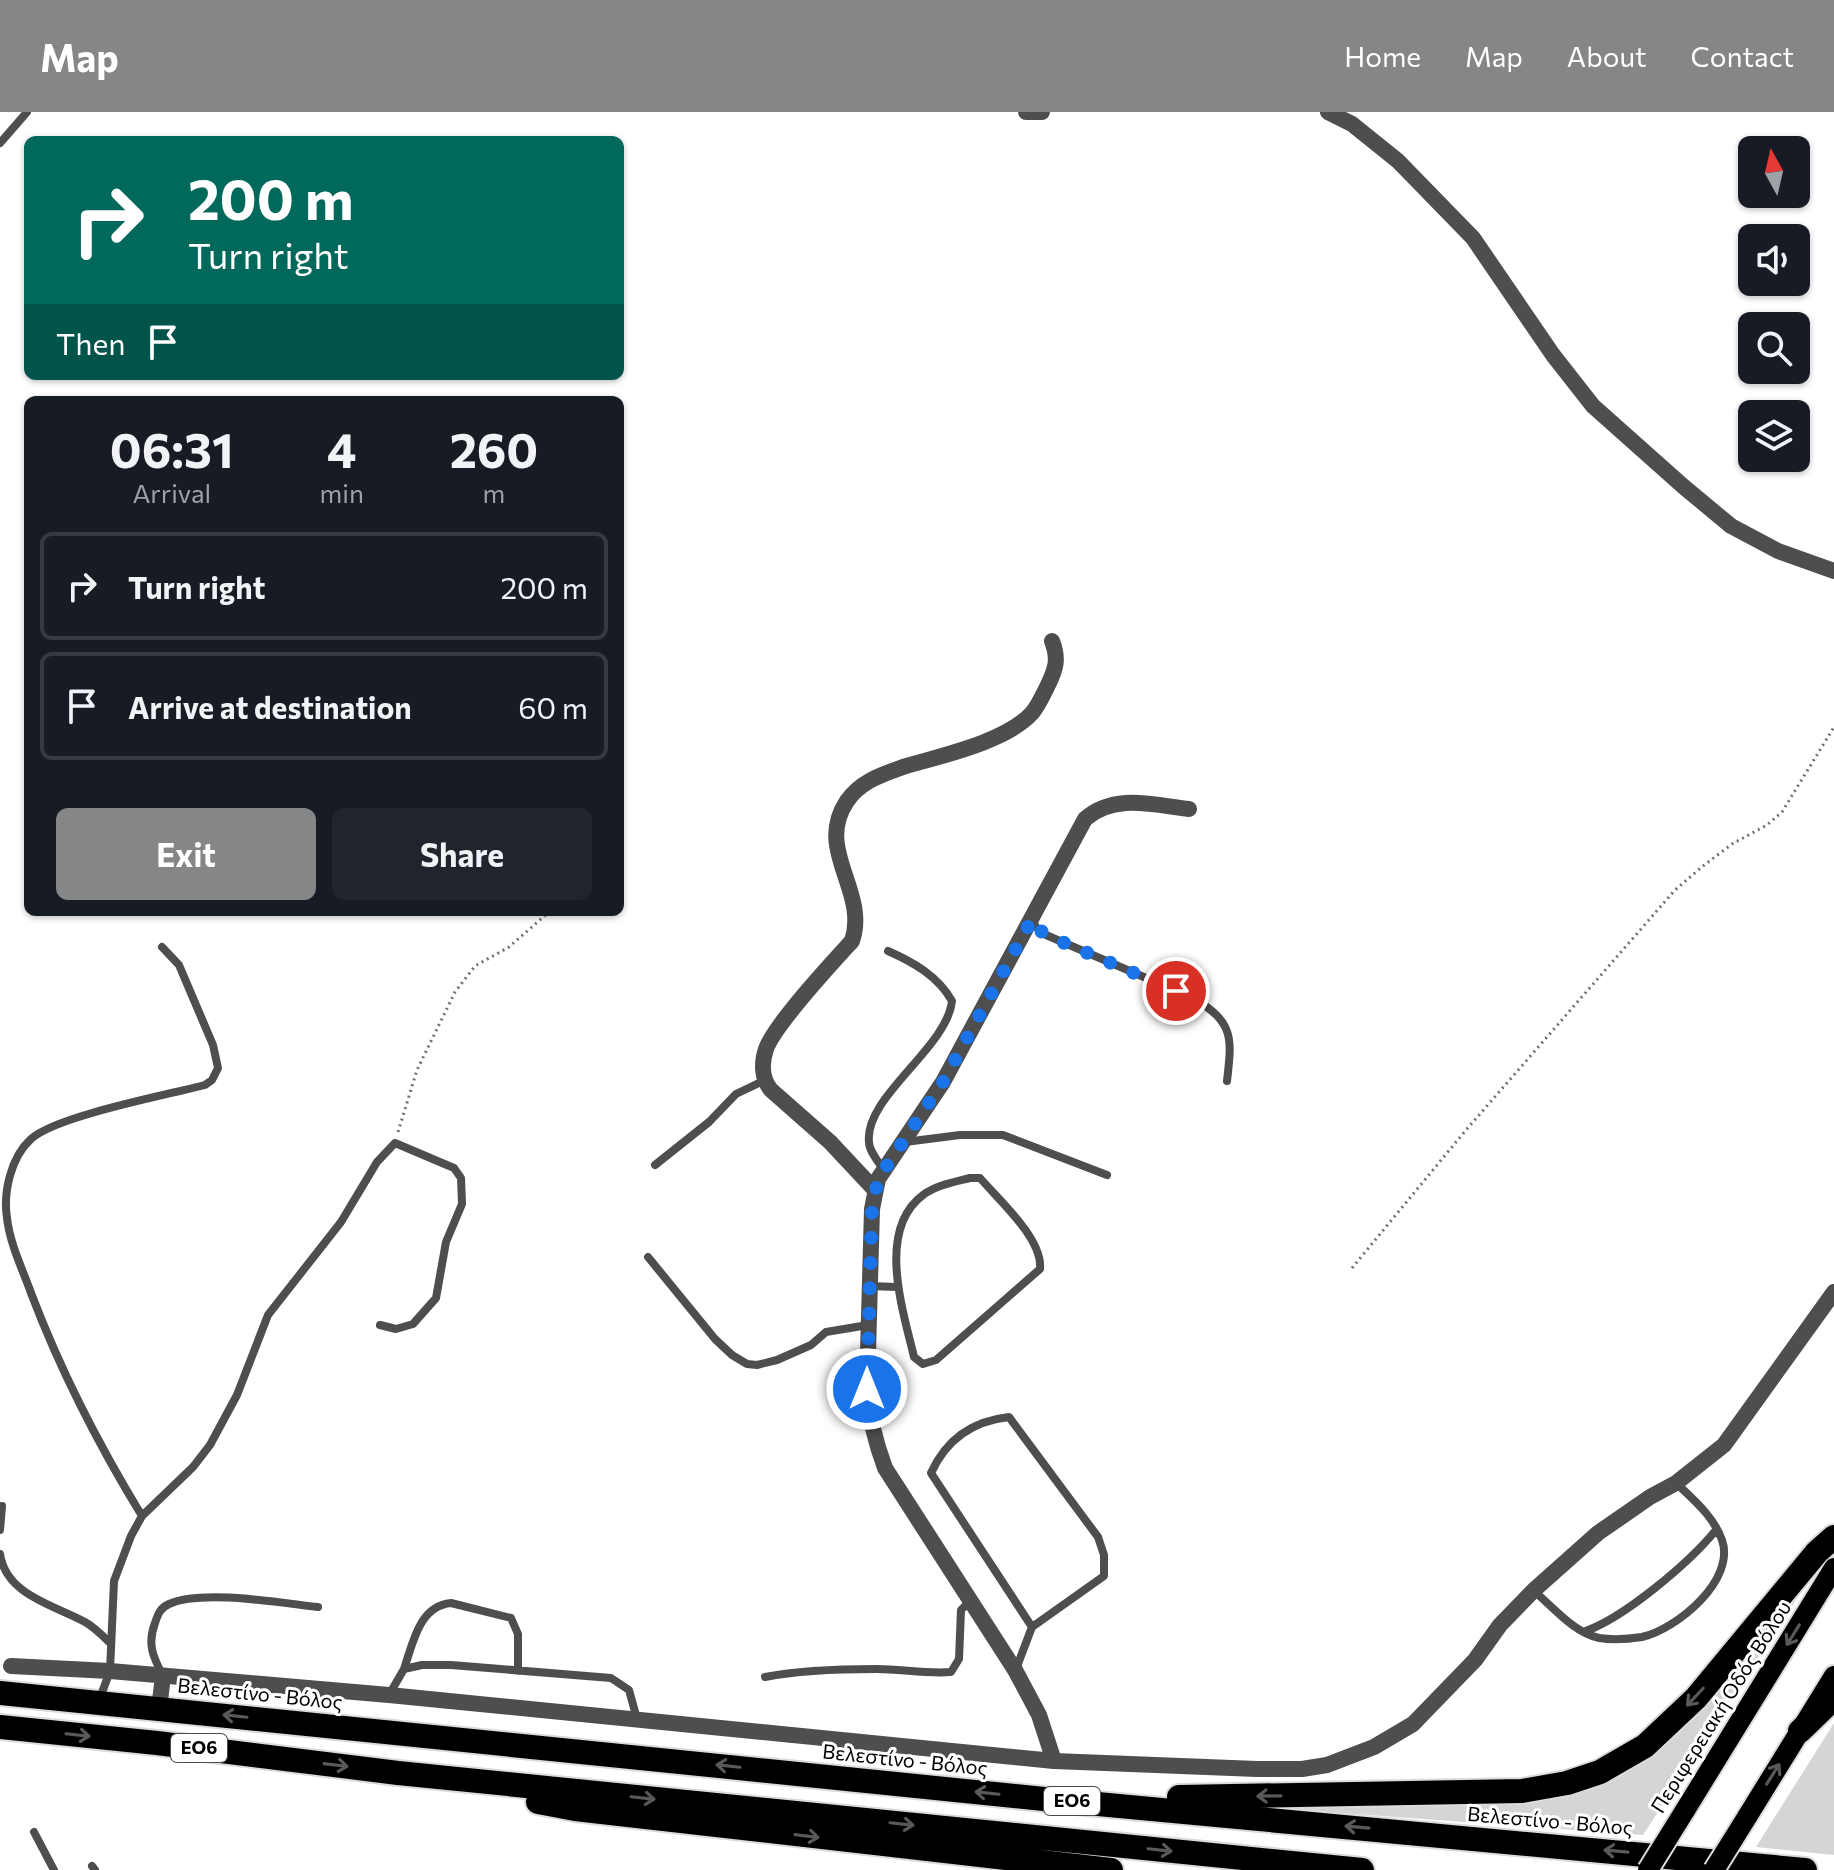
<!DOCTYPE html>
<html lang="en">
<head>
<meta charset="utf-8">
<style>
	:root { --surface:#171b24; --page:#20242c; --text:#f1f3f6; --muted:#9ea1a6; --line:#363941; --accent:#858687 }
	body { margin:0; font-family:Commissioner,sans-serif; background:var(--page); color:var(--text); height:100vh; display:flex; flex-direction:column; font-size:30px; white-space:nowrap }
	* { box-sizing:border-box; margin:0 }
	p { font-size:26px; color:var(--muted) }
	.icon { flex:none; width:44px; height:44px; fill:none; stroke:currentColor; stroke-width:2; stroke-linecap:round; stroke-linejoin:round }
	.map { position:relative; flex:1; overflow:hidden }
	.side { position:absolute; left:24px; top:284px; width:600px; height:520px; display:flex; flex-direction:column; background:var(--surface); border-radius:12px; box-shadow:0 2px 6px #0004 }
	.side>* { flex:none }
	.hud { position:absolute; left:24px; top:24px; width:600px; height:244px; border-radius:12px; box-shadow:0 2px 6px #0004; background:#00695c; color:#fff; overflow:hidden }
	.needle { width:52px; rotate:352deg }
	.controls { position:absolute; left:1738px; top:24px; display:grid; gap:16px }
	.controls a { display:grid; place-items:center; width:72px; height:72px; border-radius:12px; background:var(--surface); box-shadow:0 2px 6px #0004; font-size:40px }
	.pin { position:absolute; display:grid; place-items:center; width:68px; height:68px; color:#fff; margin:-34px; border:4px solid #fff; border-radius:50%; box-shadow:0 2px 8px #0007 }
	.me { position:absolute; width:88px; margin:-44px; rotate:0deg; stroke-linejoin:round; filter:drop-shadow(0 0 6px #0008) }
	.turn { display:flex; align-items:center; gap:28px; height:168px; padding:0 32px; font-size:36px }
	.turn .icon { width:104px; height:104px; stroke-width:2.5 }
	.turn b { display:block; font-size:56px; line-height:68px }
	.then { display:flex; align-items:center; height:76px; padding:0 32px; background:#0003; gap:16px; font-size:30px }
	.eta { display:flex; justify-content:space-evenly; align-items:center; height:136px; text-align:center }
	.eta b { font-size:48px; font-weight:700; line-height:56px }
	.button { display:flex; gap:16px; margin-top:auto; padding:16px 32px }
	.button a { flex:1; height:92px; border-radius:12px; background:var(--accent); color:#fff; font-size:32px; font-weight:700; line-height:92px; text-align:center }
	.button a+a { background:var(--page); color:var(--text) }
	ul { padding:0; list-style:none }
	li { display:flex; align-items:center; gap:24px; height:108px; margin:0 16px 12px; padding:0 16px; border:4px solid var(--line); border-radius:12px }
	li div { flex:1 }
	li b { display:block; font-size:30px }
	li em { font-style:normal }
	header { display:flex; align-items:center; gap:48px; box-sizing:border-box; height:112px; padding:0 40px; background:var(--accent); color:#fff }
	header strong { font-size:38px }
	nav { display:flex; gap:44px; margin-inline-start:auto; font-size:28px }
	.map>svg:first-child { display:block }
</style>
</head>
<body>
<header>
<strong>Map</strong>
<nav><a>Home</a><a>Map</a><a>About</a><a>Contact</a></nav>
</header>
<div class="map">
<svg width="1834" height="1758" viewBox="0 0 1834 1758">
	<rect width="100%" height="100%" fill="#fff"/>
	<path fill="#d5d5d5" d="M1800,1476L1802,1477L1797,1486L1643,1723L1272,1696V1693L1600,1670Z
		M1834,1611V1743L1756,1735Z"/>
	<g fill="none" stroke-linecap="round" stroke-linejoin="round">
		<g stroke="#dbdbdb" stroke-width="24">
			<path id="primary" d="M1684,1700L1834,1456
				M1747,1705L1834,1564"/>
		</g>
		<g stroke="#dbdbdb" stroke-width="28">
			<path id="highway" d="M0,1581L1044,1687L1805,1758
				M0,1615L157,1631L398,1661L1362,1758
				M1800,1619L1834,1586
				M1179,1685L1522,1679L1567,1671L1600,1660L1645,1634L1696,1586L1817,1440L1834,1425
				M538,1690L575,1697L1111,1758"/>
		</g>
		<path stroke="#707070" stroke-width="3" stroke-dasharray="2 4" stroke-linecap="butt" d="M398,1020L417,958L455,880L475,854L509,835L549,800
			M1352,1156L1466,1018L1675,778L1703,754L1732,732L1767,713L1782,700L1834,615"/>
		<path stroke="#4e4e4e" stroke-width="8" d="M0,31L27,0
			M1032,807L1036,815L1046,823L1195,887C1234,911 1232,926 1227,969
			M905,1030L960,1023H1003L1107,1063
			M655,1053L709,1010L736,982L763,969
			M883,1057C878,1049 869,1039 869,1030C864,985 947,936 952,889C938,864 913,850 888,839
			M970,1066H980C999,1088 1043,1127 1040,1157L936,1248L923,1252L914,1245C903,1198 876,1118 923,1083C937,1073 954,1070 970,1066Z
			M648,1145L715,1227L732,1243L747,1252L757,1253L777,1248L811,1233L826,1220L868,1213
			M870,1174L897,1175
			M1009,1305L1098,1425L1104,1443V1464L1032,1515L931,1361C946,1328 972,1309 1009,1305Z
			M142,1404C98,1332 61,1260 31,1181C22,1156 10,1132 7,1106C3,1080 11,1045 31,1027C56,1004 167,983 205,973L212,968L218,956L213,933L179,853L162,835
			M0,1418L2,1394
			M0,1442C6,1483 54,1493 85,1510C94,1515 102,1523 109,1530
			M1534,1479C1553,1495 1574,1521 1599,1526C1612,1528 1629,1527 1642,1525C1677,1517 1736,1468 1722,1428C1714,1405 1694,1388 1676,1371
			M1583,1520C1623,1507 1689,1451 1716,1418
			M404,1557C413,1531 419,1494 451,1491L511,1506L518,1522V1559
			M1016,1557L1032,1515
			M163,1564C153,1545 147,1532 155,1511C158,1502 160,1496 169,1492C202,1477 281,1491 318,1495
			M765,1565C801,1558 839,1557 876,1557C902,1557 926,1562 951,1560L959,1547L961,1498L971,1488
			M389,1583L404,1557L422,1553H451L611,1566L629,1578L637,1607
			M100,1586L110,1559L114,1469L131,1424L142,1404L193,1355L210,1333L237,1283L268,1203L341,1110L377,1050L395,1031L454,1056L461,1066L462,1092L446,1130L436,1186L413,1212L396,1217L380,1213
			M34,1720L54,1758
			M92,1754L95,1758"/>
		<path stroke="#4e4e4e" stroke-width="16" d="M1026,0H1042
			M1328,0L1352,12L1398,49L1473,126L1553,243L1593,294L1684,375L1731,414L1778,439L1834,459
			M875,1078L830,1030L771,978C762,967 761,952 766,937C775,912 832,851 852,829C869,779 814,738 847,689C861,669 881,663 903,655C940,644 1006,630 1032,601C1038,594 1043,583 1047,575C1056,557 1059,547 1052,529
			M11,1554L110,1559L389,1583L1054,1649L1257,1657H1302L1327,1653L1374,1635L1413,1612L1475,1548L1500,1513L1534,1478L1598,1421L1650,1385L1676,1371L1724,1333L1834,1180
			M159,1597L163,1564
			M1054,1649L1039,1603L1015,1558L885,1356C875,1329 869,1306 867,1277L872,1097L878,1067L943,970L1085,707C1114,681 1154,693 1189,697"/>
		<use href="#primary" stroke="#000" stroke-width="20"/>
		<use href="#highway" stroke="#000" stroke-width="24"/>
		<g stroke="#dbdbdb" stroke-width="24" stroke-linecap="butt">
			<path id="primary-bridge" d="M1648,1758L1684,1700
				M1714,1758L1747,1705"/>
		</g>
		<use href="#primary-bridge" stroke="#000" stroke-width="20"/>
	</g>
	<defs><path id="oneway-shaft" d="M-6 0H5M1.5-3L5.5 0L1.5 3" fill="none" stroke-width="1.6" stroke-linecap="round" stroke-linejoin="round" transform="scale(2)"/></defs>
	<g stroke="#595959">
		<use href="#oneway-shaft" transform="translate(1793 1523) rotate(122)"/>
		<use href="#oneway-shaft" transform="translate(1695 1585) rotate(133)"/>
		<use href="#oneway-shaft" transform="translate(235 1604) rotate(-174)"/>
		<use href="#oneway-shaft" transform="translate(78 1623) rotate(6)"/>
		<use href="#oneway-shaft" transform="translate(336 1653) rotate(7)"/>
		<use href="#oneway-shaft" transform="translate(728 1654) rotate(-174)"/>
		<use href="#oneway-shaft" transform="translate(1773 1662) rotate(-58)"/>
		<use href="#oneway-shaft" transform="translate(987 1681) rotate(-174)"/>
		<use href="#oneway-shaft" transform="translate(1269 1684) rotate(179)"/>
		<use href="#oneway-shaft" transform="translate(643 1686) rotate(6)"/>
		<use href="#oneway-shaft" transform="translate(902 1712) rotate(6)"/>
		<use href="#oneway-shaft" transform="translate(1357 1715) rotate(-175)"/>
		<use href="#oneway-shaft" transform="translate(807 1724) rotate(7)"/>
		<use href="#oneway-shaft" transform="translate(1160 1738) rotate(6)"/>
		<use href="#oneway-shaft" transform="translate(1616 1739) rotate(-175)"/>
	</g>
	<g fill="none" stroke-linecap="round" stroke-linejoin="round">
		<path stroke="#1a73e8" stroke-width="14" stroke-dasharray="0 25.2" d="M867,1277L872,1097L878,1067L943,970L1032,807L1036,815L1046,823L1176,879"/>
	</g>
	<g text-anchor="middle" stroke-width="6" stroke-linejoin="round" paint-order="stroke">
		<g fill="#fff" stroke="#4c4c4c" stroke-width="2">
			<rect x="171" y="1622" width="56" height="28" rx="6"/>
			<rect x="1044" y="1675" width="56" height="28" rx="6"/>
		</g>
		<g font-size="18" font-weight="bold" fill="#000">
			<text x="199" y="1642">ΕΟ6</text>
			<text x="1072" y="1695">ΕΟ6</text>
		</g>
		<g font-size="20" fill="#000" stroke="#fff">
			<text transform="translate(260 1582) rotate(6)" y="7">Βελεστίνο - Βόλος</text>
			<text transform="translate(1721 1595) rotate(-58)" y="7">Περιφερειακή Οδός Βόλου</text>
			<text transform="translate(905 1648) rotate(6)" y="7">Βελεστίνο - Βόλος</text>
			<text transform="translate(1550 1709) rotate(5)" y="7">Βελεστίνο - Βόλος</text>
		</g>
	</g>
</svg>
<div class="controls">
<a><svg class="needle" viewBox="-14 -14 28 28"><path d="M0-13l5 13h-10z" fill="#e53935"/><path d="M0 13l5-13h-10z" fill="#9ea1a6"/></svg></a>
<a><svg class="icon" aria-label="sound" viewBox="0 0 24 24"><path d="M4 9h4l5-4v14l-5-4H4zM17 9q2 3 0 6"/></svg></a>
<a><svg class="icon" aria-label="search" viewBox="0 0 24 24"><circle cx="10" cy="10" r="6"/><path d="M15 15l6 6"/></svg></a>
<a><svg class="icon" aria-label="layers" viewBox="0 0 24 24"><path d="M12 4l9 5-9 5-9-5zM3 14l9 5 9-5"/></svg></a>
</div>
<div class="pin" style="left:1176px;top:879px;background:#d93025"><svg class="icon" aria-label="arrive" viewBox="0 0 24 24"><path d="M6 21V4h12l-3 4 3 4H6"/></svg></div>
<svg class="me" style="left:867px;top:1277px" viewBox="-20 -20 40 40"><circle r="17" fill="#1a73e8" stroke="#fff" stroke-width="3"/><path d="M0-11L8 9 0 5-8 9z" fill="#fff"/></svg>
<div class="hud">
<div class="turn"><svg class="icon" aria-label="right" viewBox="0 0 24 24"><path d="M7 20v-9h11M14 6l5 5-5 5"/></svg><div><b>200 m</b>Turn right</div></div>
<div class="then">Then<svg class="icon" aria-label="arrive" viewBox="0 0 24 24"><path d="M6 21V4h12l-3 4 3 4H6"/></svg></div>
</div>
<section class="side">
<div class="eta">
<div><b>06:31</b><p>Arrival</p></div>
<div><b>4</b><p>min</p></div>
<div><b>260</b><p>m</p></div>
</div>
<ul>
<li><svg class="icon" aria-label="right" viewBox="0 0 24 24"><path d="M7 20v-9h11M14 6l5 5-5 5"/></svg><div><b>Turn right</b></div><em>200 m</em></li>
<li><svg class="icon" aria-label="arrive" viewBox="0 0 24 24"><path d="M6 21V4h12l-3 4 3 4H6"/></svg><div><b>Arrive at destination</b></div><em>60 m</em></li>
</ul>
<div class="button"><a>Exit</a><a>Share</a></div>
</section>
</div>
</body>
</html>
